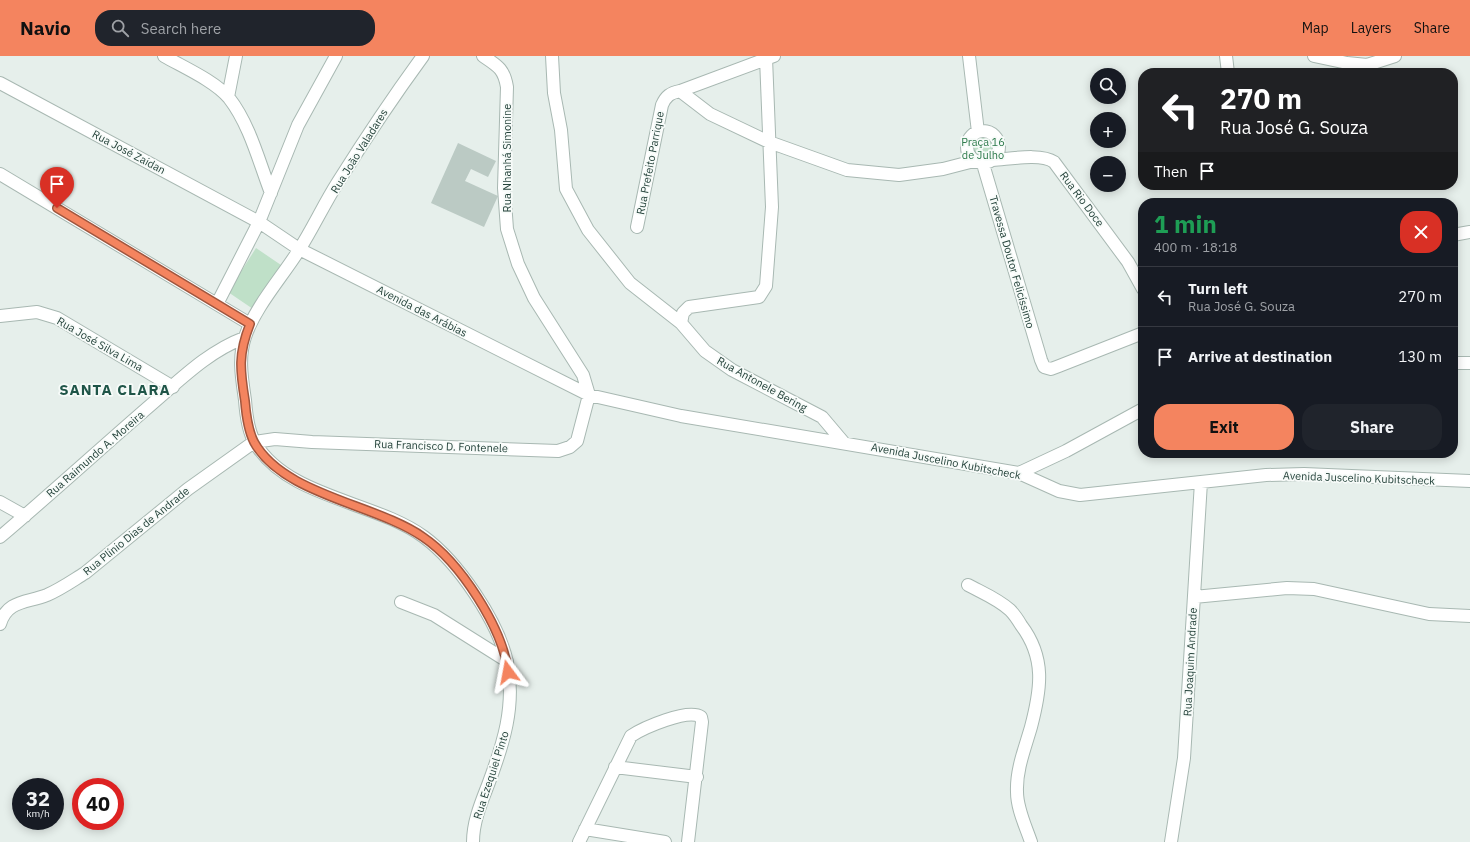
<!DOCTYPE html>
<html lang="en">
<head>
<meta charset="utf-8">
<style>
	:root { --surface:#171b24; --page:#20242c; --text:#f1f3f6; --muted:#9ea1a6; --line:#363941; --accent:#f4845f }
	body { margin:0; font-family:"IBM Plex Sans",sans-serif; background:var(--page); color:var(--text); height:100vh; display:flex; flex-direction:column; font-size:15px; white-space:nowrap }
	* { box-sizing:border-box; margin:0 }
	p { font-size:13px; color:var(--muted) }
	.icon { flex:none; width:22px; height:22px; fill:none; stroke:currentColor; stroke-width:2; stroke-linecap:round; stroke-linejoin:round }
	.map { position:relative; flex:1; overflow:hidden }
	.details { position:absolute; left:1138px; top:142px; width:320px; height:260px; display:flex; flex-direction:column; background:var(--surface); border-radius:16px; box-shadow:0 2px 10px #0003 }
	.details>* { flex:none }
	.hud { position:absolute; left:1138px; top:12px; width:320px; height:122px; border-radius:16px; box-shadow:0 2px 10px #0003; background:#202124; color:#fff; overflow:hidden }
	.buttons { position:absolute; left:1090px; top:12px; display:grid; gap:8px }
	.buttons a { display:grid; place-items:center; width:36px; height:36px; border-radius:50%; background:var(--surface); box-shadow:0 2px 10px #0003; font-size:20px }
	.speed { position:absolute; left:12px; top:722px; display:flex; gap:8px; font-size:20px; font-weight:700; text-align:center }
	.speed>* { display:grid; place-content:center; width:52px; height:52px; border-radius:50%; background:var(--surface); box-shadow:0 2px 10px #0003; line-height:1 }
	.speed small { font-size:10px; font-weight:400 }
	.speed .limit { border:6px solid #d22; background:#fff; color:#111 }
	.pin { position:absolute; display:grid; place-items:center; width:34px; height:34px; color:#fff; margin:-41px -17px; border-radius:50% 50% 50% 0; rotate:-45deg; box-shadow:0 0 4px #0007 }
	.pin .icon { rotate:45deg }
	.me { position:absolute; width:44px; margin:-22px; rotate:347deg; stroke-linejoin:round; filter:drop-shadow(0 0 3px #0008) }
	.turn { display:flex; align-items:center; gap:14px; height:84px; padding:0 16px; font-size:18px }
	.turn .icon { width:52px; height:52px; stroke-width:2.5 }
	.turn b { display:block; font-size:28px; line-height:34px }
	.then { display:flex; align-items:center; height:38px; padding:0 16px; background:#0003; gap:8px; font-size:15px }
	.round { display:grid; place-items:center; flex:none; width:42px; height:42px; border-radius:16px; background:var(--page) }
	.headline { display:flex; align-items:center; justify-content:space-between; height:68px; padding:0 16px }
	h1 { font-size:24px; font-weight:700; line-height:30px; color:#1e9e55 }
	.button { display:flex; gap:8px; margin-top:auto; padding:8px 16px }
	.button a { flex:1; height:46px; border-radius:16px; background:var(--accent); color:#111; font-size:16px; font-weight:700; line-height:46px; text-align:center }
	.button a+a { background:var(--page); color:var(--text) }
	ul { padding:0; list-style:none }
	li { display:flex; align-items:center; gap:12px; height:60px; padding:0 16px; border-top:1px solid var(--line) }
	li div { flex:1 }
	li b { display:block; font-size:15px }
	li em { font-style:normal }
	header { display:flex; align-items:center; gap:24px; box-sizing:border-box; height:56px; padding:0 20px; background:var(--accent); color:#111 }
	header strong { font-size:19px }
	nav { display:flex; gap:22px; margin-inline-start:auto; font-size:14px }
	.search { width:280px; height:36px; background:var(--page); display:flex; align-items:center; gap:10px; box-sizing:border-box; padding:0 14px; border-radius:16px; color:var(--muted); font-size:15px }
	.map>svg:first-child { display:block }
</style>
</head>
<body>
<header>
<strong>Navio</strong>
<div class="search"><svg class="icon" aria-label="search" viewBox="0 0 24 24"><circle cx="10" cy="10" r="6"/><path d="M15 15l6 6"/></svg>Search here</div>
<nav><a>Map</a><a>Layers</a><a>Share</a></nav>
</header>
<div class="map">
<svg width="1470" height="786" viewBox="0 0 1470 786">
	<rect width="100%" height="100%" fill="#e6efeb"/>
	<path fill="#bfe0c8" d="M981,76C999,81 1002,95 987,106L973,102L970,93L975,80Z
		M256,192L281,209L253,253L228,236Z"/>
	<path fill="#bbcac4" d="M458,87L496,105L488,121L471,113L465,125L498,140L484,171L431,147Z"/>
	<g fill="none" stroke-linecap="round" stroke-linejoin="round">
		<g stroke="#a8b8b2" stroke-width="14">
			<path id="minor" d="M164,0C183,11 215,25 229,42C250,69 259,106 271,137
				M423,0C393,41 365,83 338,126C324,148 313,172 299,194C282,221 255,251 245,281C238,302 242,323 245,344C246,358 248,375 255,387C288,442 375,445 424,481C458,506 498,565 507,606C516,650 503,689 488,729C481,747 473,766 473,786
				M552,0L554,37L561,74L566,133L588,174L630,227L681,267L705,295L732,314L822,361L844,387
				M969,0L978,76
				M1226,0L1228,17
				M1314,0L1347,7L1367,9L1395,0
				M0,27L259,166L299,193L589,339L681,360L1019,417L1059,435L1080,439L1266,419L1304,418L1470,425
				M680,35L710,58L769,86L847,114L899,119L943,113L974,105
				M228,41L236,0
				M967 91a16 16 0 1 1 32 0a16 16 0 1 1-32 0Z
				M993,104C1010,103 1041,97 1054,106L1128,206L1143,233
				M983,108L1041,304L1044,311L1051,313L1059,310L1143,277
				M0,118L250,268
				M637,171L662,49C666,40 670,37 680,35L774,0
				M1453,179L1470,176
				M217,248L259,166L298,69L336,0
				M0,260L37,256L57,262L173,331
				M681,267L683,257L689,251L759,241L766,230L772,151L766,2
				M1453,307H1470
				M1019,417L1066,395L1143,353
				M0,446L25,460
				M0,481C52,437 102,391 153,347C181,323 209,295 244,282
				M968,529C983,537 998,543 1010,554C1014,558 1018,564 1021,569C1046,602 1041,633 1031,671C1025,692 1016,714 1017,736C1017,753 1026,771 1031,786
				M1194,541L1287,532L1314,533L1429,558L1470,560
				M401,546L434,559L507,605
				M0,568C7,544 27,547 47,539C61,533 72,525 85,517L188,433L254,386L275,383L312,386L558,395L570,391L577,385L589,339L583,319L534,242L518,208L507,173L504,132L507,31C504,13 498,10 483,0
				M615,711L697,721
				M585,773L665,786
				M579,786L631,680C643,672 688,652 701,661L702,666L688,786
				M1171,786L1184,702L1201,426"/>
		</g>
		<use href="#minor" stroke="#fff" stroke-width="12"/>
	</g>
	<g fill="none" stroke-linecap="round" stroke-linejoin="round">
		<g stroke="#9f563e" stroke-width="10">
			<path id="route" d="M57,152L250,268C238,298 240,314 245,345C246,358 248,374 254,386C283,439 376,448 423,481C460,506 503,572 508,616"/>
		</g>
		<use href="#route" stroke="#f4845f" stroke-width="7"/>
	</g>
	<g text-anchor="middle" stroke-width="3.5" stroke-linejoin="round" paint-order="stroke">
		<g font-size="11" fill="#2d7a4b" stroke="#f7fbf9">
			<text x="983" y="90">Praça 16<tspan x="983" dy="13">de Julho</tspan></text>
		</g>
		<g font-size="11" fill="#24423a" stroke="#f7fbf9">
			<text transform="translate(359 95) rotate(-58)" y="4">Rua João Valadares</text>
			<text transform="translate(129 96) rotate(28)" y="4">Rua José Zaidan</text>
			<text transform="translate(507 102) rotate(-90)" y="4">Rua Nhanhá Simonine</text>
			<text transform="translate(650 107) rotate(-79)" y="4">Rua Prefeito Parrique</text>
			<text transform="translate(1082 143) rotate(53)" y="4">Rua Rio Doce</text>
			<text transform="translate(1012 206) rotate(74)" y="4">Travessa Doutor Felicíssimo</text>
			<text transform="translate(422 255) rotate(27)" y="4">Avenida das Arábias</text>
			<text transform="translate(100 288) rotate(30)" y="4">Rua José Silva Lima</text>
			<text transform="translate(762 328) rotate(29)" y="4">Rua Antonele Bering</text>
			<text transform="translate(441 390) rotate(2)" y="4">Rua Francisco D. Fontenele</text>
			<text transform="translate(95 398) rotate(-41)" y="4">Rua Raimundo A. Moreira</text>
			<text transform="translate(946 405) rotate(11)" y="4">Avenida Juscelino Kubitscheck</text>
			<text transform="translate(1359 422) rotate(2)" y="4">Avenida Juscelino Kubitscheck</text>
			<text transform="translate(136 475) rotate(-39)" y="4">Rua Plínio Dias de Andrade</text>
			<text transform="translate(1190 606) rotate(-87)" y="4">Rua Joaquim Andrade</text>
			<text transform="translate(491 719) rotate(-72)" y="4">Rua Ezequiel Pinto</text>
		</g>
		<g font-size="15" font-weight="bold" letter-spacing="1" fill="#1f5548" stroke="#f7fbf9">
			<text x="115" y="339">SANTA CLARA</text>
		</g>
	</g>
</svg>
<div class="buttons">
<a><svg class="icon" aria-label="search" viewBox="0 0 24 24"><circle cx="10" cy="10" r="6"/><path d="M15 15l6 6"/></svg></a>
<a>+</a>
<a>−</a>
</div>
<div class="speed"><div>32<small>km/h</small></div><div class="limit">40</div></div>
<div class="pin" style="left:57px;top:152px;background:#d93025"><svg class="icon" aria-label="arrive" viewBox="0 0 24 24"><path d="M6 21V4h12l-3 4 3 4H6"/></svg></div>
<svg class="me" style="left:508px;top:616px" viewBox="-20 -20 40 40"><path d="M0-17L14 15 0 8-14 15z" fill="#f4845f" stroke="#fff" stroke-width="4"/></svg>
<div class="hud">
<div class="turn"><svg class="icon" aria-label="left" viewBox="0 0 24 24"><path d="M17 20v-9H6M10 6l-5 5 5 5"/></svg><div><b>270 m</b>Rua José G. Souza</div></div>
<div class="then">Then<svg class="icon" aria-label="arrive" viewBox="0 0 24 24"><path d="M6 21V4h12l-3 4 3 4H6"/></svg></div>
</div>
<section class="details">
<div class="headline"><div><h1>1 min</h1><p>400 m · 18:18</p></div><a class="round" style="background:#d93025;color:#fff"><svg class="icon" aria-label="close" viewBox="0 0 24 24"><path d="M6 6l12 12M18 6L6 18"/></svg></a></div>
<ul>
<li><svg class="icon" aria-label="left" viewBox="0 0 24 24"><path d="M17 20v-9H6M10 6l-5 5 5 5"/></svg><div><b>Turn left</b><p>Rua José G. Souza</p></div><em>270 m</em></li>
<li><svg class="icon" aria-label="arrive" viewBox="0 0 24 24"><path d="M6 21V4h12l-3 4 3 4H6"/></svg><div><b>Arrive at destination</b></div><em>130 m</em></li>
</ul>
<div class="button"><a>Exit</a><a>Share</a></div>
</section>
</div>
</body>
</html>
